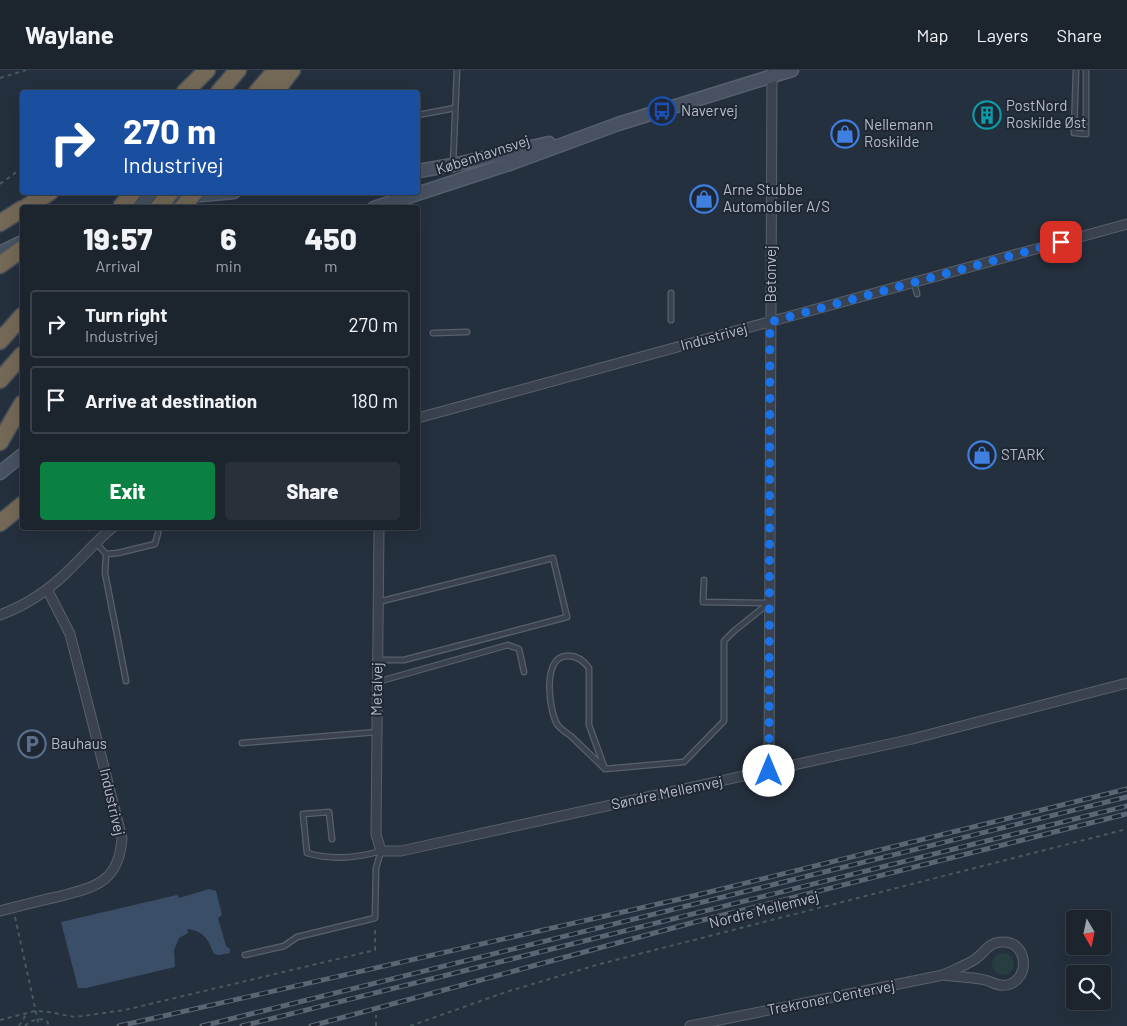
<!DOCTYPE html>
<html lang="en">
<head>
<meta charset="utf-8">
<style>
	:root { --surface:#1c242e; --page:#29303a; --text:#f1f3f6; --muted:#a0a4aa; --line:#3a414a; --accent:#0b8043 }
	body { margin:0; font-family:Barlow,sans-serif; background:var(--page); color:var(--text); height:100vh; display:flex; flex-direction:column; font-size:19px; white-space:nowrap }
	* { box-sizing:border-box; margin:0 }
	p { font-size:16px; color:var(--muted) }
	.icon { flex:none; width:28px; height:28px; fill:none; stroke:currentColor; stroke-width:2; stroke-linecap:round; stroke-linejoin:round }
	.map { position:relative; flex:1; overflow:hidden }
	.details { position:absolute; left:20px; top:135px; width:400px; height:325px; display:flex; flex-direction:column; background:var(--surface); border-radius:5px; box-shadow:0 5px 20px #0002,0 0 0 1px var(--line) }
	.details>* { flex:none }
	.guide { position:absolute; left:20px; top:20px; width:400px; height:105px; border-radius:5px; box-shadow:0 5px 20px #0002,0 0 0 1px var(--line); background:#1a4fa0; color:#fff; overflow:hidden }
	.needle { width:32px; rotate:171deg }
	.fabs { position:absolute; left:1066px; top:840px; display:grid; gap:10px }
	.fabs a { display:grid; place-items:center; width:45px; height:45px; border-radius:5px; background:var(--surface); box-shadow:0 5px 20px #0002,0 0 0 1px var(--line); font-size:25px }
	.pin { position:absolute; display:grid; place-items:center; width:42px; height:42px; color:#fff; margin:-21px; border-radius:10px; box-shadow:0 2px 8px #0006 }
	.me { position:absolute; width:55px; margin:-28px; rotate:0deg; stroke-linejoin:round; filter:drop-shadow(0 0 4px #0008) }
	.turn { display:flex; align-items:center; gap:18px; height:105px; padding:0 20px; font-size:22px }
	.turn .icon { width:65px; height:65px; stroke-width:2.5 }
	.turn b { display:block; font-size:35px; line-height:42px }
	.eta { display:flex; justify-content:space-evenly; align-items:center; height:85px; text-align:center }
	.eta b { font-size:30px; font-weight:800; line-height:35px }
	.action { display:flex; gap:10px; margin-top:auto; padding:10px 20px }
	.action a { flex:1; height:58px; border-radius:5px; background:var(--accent); color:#fff; font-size:20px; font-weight:800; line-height:58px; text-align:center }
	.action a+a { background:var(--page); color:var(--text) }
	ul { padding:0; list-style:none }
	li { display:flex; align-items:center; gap:15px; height:68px; margin:0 10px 8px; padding:0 10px; border:2px solid var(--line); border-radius:5px }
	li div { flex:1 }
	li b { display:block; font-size:19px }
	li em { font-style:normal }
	header { display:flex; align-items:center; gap:30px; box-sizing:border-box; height:70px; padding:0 25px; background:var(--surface); border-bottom:1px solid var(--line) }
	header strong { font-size:24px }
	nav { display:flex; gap:28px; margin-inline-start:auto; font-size:18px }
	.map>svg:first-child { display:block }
</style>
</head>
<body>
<header>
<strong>Waylane</strong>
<nav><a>Map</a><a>Layers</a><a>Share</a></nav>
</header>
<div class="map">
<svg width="1127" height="956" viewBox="0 0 1127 956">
	<rect width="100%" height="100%" fill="#25303e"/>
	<path fill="#273d3f" d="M992 894a11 11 0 1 1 22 0a11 11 0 1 1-22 0Z"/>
	<path fill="#3b4e67" d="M209,819L216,821L222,845L218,848L226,876L230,879V883L219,885L214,884C208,869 204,861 187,859L188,863L179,868L174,880L175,897L86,918H78L61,852L177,825L179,828Z"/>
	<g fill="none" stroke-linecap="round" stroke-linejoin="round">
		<g stroke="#57606c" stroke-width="7">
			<path id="lane" d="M1076,0L1074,63L1086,64V0
				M418,45L455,38
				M453,94L457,0
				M914,212L917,224
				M671,223V250
				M433,263L467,262
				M96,473L106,484L105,503L126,611
				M106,484L118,483L155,474L158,463
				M378,590H404L567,547L553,488L378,532
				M377,612L508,575L519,579L524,602
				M242,673L377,662
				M605,699L589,655V598C584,591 576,585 566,586C542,588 549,640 557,654C560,659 567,663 572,667C583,678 594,688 605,699L684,692L724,651V571L734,561L769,533L703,532L704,510
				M332,769L329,742L303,744L307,783C331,790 357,788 381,781
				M245,885L284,876L297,867L375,848L376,798L381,781"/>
		</g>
		<g stroke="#57606c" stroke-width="11">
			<path id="street" d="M418,348L1127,154
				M379,458L376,764L381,781H401L912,669L1127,613
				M0,545C24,536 49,520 68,501C83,487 96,471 112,458
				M769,701L772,2
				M0,841C19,836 38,831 57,827C95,817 119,813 122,768L70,564L47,519
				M690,956L943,905C953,900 964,896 974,890C984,884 988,872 1002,872C1027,870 1032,909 1007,915C998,917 993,912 985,910C972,907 957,907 943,905"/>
		</g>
		<g stroke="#57606c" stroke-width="15">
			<path id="secondary" d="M418,101L453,95L549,73
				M120,137L147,130L234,122
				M374,138L512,93L618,54L792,0
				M0,183L22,172
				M0,403L22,385"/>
		</g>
		<g stroke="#444d59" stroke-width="19">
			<path id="highway" d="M185,22L207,0
				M219,22L238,0
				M257,22L276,0
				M275,22L292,0
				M25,138L50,122
				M0,153L22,139
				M0,195L22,179
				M0,271L22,246
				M0,310L22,285
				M0,372L22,334
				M0,453L22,435"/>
		</g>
		<path stroke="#455a5c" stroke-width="2" stroke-dasharray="4 4" stroke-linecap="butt" d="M0,8L26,0
			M0,114L22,98
			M15,847L39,956
			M0,950L35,941L49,942L75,947L125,940L375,880V856
			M19,956L27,943
			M25,956C31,950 40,947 47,951L49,956
			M376,956V945
			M410,956L506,922L600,894L1127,759"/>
		<use href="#lane" stroke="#39424e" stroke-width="4.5"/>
		<use href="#street" stroke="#39424e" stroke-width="9"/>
		<use href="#secondary" stroke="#475161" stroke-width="12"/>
		<use href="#highway" stroke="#746856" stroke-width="16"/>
		<g stroke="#5b6675" stroke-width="5">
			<path id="rail" d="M119,956L689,827L1127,719
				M202,956L1127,727
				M242,956L1127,736
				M311,956L695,852L1126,744"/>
		</g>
		<use href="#rail" stroke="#1e2733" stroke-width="3" stroke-dasharray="9" stroke-linecap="butt"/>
		<g stroke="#444d59" stroke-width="19" stroke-linecap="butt">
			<path id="highway-bridge" d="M120,138L133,122
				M158,138L171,122
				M182,138L195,122"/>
		</g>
		<use href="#highway-bridge" stroke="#746856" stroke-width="16"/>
	</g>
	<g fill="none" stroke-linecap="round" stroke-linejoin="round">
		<path stroke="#1a73e8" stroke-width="9" stroke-dasharray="0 16.2" d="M769,701L770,252L1061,172"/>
	</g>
	<defs>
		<g id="bus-ring" transform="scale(1.4375)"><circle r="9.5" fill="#1e2733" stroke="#1a4fb4" stroke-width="1.5"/><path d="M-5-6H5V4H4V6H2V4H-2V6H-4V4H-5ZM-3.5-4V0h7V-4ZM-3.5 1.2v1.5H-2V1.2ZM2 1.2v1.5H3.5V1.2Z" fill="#1a4fb4"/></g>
		<g id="building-ring" transform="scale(1.4375)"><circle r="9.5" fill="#1e2733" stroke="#0f9aa8" stroke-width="1.5"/><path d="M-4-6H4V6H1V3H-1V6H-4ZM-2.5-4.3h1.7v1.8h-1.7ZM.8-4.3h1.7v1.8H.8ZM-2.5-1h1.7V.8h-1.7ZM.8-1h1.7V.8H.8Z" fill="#0f9aa8"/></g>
		<g id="shop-ring" transform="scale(1.4375)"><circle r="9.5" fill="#1e2733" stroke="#3f7fe0" stroke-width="1.5"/><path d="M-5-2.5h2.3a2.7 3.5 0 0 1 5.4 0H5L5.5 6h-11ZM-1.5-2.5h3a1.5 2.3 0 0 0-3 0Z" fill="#3f7fe0"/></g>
		<g id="parking-ring" transform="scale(1.4375)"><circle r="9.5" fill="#1e2733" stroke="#5c6f8a" stroke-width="1.5"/><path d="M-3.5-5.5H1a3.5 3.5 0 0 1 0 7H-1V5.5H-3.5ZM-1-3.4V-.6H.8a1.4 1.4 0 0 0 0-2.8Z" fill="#5c6f8a"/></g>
	</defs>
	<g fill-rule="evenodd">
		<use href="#bus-ring" x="662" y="41"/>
		<use href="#building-ring" x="987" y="45"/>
		<use href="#shop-ring" x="845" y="64"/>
		<use href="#shop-ring" x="704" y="129"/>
		<use href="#shop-ring" x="982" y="385"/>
		<use href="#parking-ring" x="32" y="674"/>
	</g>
	<g text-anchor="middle" stroke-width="4" stroke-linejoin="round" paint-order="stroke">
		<g font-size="15" fill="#b5bdc9" stroke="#1e2733" text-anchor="start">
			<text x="1006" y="41">PostNord<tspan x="1006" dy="17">Roskilde Øst</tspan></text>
			<text x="681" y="46">Navervej</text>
			<text x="864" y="60">Nellemann<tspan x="864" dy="17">Roskilde</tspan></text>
			<text x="723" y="125">Arne Stubbe<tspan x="723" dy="17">Automobiler A/S</tspan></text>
			<text x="1001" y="390">STARK</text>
			<text x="51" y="679">Bauhaus</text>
		</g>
		<g font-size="15" fill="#b5bdc9" stroke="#1e2733">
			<text transform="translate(483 85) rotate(-18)" y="5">Københavnsvej</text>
			<text transform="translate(771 204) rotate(-90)" y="5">Betonvej</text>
			<text transform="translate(714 267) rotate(-15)" y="5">Industrivej</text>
			<text transform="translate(377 619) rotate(-89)" y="5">Metalvej</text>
			<text transform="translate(667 723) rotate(-12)" y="5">Søndre Mellemvej</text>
			<text transform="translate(112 732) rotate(77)" y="5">Industrivej</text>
			<text transform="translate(764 840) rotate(-14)" y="5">Nordre Mellemvej</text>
			<text transform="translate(831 928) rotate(-11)" y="5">Trekroner Centervej</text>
		</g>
	</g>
</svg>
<div class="fabs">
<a><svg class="needle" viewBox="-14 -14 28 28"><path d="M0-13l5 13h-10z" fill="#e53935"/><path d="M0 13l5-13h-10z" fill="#a0a4aa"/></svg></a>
<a><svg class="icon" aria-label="search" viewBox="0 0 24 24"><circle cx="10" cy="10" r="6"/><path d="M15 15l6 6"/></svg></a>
</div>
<div class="pin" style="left:1061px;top:172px;background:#d93025"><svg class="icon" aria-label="arrive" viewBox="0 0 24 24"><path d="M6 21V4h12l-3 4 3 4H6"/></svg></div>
<svg class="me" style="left:769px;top:701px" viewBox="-20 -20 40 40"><circle r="19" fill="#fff"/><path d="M0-13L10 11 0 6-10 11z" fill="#1a73e8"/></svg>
<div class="guide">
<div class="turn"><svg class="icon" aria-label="right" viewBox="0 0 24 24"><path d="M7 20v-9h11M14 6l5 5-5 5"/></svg><div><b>270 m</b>Industrivej</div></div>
</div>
<section class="details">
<div class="eta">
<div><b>19:57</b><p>Arrival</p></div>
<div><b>6</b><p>min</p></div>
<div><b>450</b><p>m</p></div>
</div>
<ul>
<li><svg class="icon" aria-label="right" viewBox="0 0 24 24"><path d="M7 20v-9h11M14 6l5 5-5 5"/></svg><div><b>Turn right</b><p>Industrivej</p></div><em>270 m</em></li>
<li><svg class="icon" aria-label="arrive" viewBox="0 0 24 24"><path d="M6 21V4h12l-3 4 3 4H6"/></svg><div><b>Arrive at destination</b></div><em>180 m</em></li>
</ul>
<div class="action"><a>Exit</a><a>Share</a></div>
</section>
</div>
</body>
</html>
